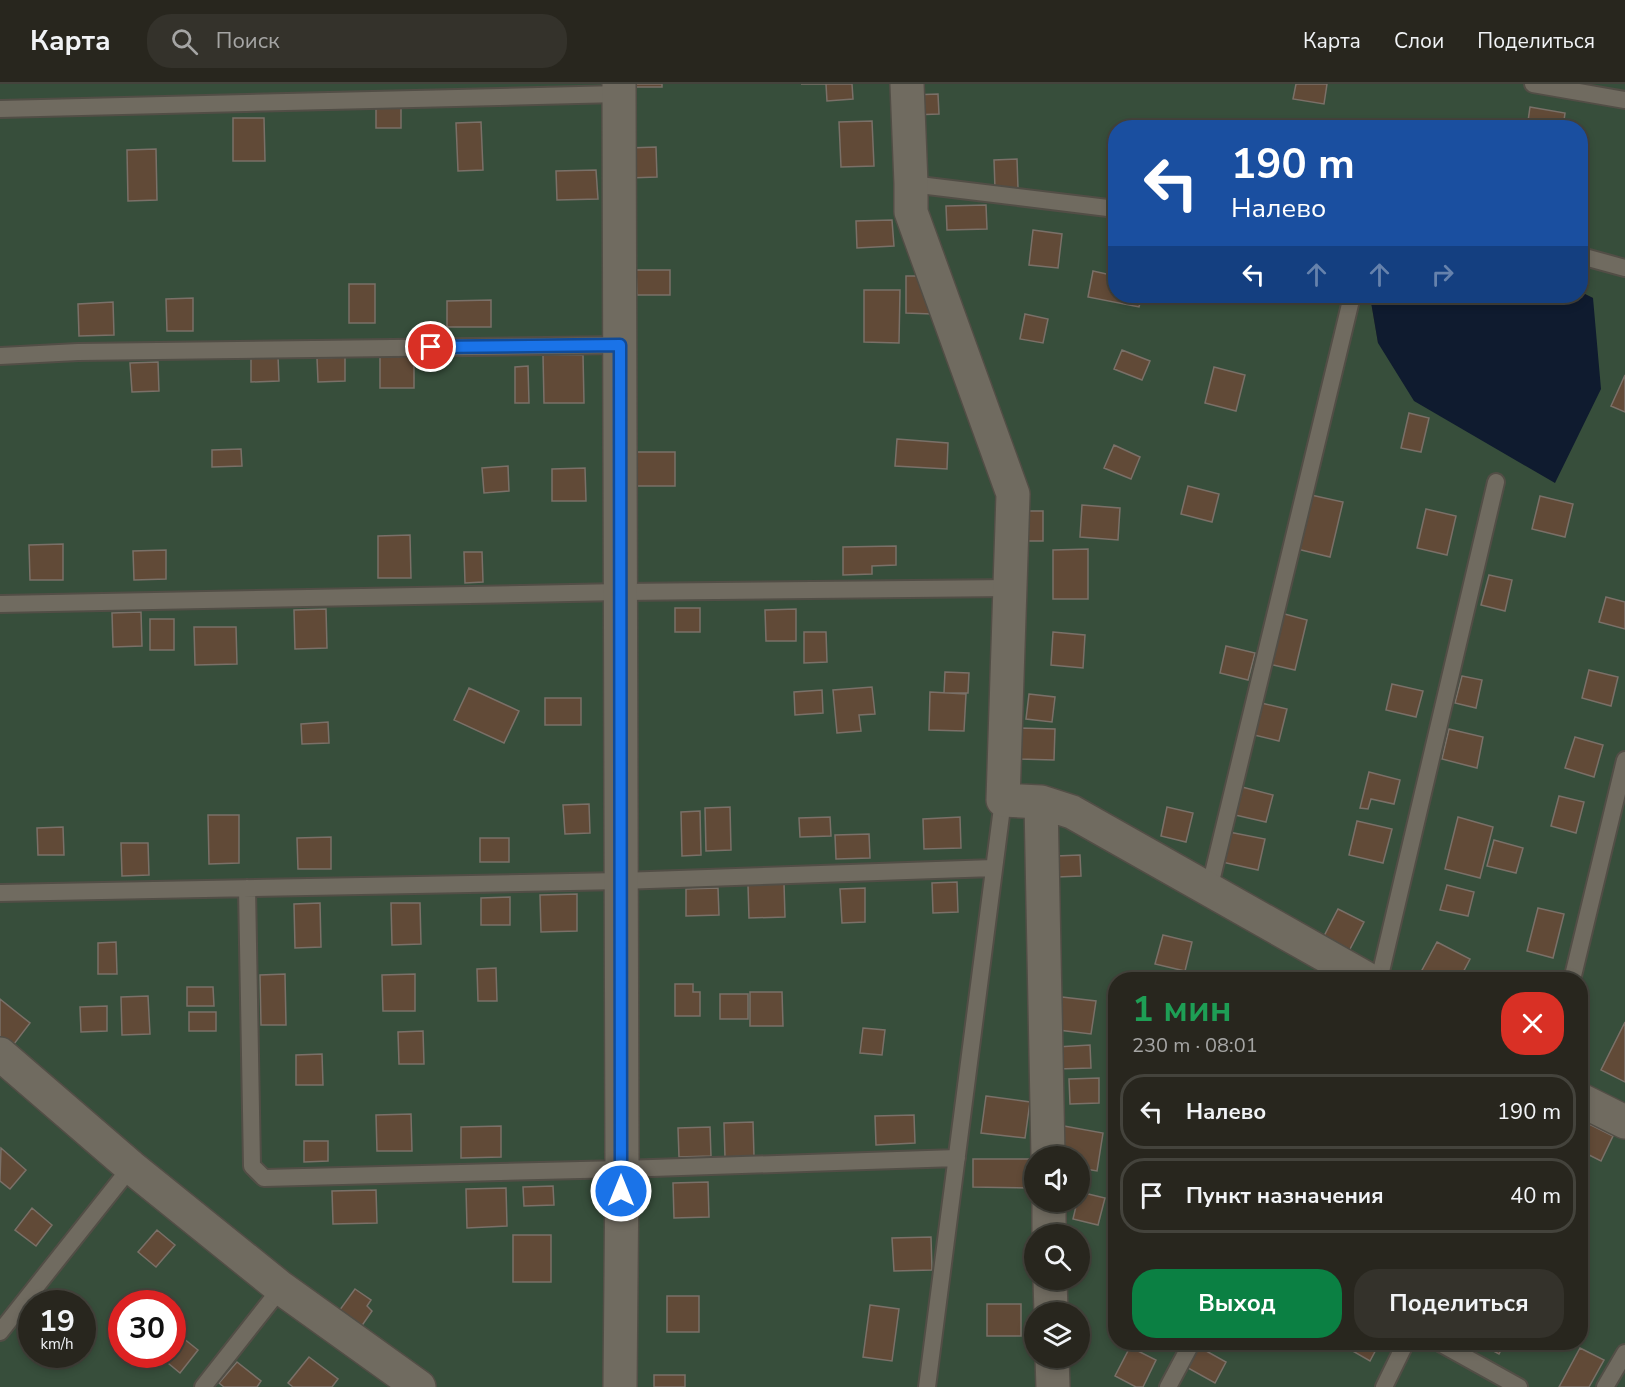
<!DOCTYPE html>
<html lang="ru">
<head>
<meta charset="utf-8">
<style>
	:root { --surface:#28261e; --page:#34322b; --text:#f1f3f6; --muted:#a5a5a4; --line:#44433c; --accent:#0b8043 }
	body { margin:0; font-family:"Nunito Sans",sans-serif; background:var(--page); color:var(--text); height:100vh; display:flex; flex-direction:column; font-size:22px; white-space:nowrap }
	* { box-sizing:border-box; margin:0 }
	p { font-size:20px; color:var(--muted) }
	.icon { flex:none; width:33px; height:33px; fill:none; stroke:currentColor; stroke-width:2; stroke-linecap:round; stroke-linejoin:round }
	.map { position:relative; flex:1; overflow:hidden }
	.details { position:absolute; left:1108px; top:888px; width:480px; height:378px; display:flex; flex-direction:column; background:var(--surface); border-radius:24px; box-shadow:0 3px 9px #0003,0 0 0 2px var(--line) }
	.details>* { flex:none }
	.guide { position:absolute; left:1108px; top:36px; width:480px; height:183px; border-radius:24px; box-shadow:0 3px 9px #0003,0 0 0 2px var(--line); background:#1a4fa0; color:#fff; overflow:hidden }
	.controls { position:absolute; left:1024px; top:1062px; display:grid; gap:12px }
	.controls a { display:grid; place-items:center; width:66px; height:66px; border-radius:50%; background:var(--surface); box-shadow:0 3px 9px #0003,0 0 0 2px var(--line); font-size:30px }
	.speed { position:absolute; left:18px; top:1206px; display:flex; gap:12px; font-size:30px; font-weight:700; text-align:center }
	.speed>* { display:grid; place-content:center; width:78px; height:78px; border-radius:50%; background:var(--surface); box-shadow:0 3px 9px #0003,0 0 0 2px var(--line); line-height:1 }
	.speed small { font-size:15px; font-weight:400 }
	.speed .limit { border:9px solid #d22; background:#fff; color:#111 }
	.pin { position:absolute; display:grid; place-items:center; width:51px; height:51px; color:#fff; margin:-26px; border:3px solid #fff; border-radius:50%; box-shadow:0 2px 6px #0007 }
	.me { position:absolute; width:66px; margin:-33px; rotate:0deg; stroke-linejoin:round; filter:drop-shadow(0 0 4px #0008) }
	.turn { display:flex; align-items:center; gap:21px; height:126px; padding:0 24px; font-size:27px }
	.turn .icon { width:78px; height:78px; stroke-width:2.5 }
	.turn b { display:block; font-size:42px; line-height:51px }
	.lanes { display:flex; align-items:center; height:57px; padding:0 24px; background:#0003; justify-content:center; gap:30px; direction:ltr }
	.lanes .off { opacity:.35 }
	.round { display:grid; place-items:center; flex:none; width:63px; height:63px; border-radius:24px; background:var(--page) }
	.summary { display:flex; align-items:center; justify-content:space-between; height:102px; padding:0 24px }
	h1 { font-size:36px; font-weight:700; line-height:45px; color:#1e9e55 }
	.cta { display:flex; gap:12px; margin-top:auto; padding:12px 24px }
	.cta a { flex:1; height:69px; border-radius:24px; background:var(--accent); color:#fff; font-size:24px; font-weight:700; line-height:69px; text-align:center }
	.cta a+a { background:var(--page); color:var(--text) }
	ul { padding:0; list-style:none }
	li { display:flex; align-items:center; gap:18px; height:75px; margin:0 12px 9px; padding:0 12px; border:3px solid var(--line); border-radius:24px }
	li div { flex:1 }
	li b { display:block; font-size:22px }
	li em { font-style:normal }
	header { display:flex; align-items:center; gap:36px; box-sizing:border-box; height:84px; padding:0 30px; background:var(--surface); border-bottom:2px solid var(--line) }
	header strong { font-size:28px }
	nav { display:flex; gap:33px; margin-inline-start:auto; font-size:21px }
	.search { width:420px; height:54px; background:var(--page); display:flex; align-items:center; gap:15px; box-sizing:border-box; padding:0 21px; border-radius:24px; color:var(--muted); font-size:22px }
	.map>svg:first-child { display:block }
</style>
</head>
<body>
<header>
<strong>Карта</strong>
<div class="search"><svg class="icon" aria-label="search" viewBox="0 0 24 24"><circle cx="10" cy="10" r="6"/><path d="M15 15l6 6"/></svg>Поиск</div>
<nav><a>Карта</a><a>Слои</a><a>Поделиться</a></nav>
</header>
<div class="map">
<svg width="1625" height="1303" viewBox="0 0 1625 1303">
	<rect width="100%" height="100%" fill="#363228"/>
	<path fill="#374e3b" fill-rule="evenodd" d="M0,0H1625V1303H0ZM1116,44H1581V208L1593,214L1378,259L1370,212H1116ZM1116,896H1581V1258H1116ZM1035,1072H1080V1118H1035ZM1035,1150H1080V1196H1035ZM32,1220H82V1270H32ZM122,1220H172V1270H122ZM1035,1228H1080V1274H1035Z"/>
	<path fill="#0f1b2f" d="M1581,208L1593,214L1601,305L1555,399L1414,317L1378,259L1370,212H1581Z"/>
	<path fill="#614a37" stroke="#7a7068" stroke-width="1.5" d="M629,0H662V3H629Z
		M801,0H852L853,15L827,17L826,0Z
		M1296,0H1327L1324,20L1293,15Z
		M938,10L939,30L911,31L910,11Z
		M376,23H401V44H376Z
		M1530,23L1565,29L1563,44H1527Z
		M233,34H264L265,77H233Z
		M872,37L874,82L841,83L839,38Z
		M481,38L483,86L458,87L456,39Z
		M1581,55H1585L1584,87H1581Z
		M656,63L657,93L628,94L627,64Z
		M156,65L157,116L128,117L127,66Z
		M1017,75L1018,104L995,105L994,76Z
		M596,86L598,115L557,116L556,87Z
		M986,121L987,145L947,146L946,122Z
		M892,136L894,162L857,164L856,137Z
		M1033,146L1062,150L1058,184L1029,181Z
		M636,186H670V211H637Z
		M1093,187L1116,192V212H1142L1139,223L1088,213Z
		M906,192H933L932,230L906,229Z
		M349,200H375V239H349Z
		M864,206H900L899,259L864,258Z
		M193,214V247H167L166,215Z
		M491,216V243H447V217Z
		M113,218L114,251L79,252L78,220Z
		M1025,230L1048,235L1043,259L1020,255Z
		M1122,266L1150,277L1142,296L1114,285Z
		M380,271H414V304H380Z
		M543,271H583L584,319H544Z
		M251,272H278L279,297L251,298Z
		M345,273V297L318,298L317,274Z
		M158,278L159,307L132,308L130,279Z
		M528,282L529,319H515V283Z
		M1214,283L1245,291L1236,327L1205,319Z
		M1625,291V328L1611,322Z
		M1409,329L1429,334L1421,368L1401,364Z
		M897,355L948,359L947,385L895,382Z
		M1114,361L1140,373L1131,395L1104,384Z
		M241,365L242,382L212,383V366Z
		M635,368H675V402H635Z
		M508,382L509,407L484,409L482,384Z
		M585,384L586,417H552V385Z
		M1188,402L1219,410L1212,438L1181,430Z
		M1311,411L1343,418L1330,473L1297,465Z
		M1540,412L1573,420L1565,453L1532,445Z
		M1082,421L1120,424L1118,456L1080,453Z
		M1426,425L1456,432L1447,471L1417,464Z
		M1024,427H1043V457H1024Z
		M410,451L411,494H378V452Z
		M63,460V496H30L29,461Z
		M896,462V481L872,482V490L843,491V463Z
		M1088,465V515H1053V466Z
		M166,466V495L134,496L133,467Z
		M464,468H482L483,498L465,499Z
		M1489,491L1512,496L1505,527L1481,521Z
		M1606,513L1625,518V545L1599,538Z
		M675,524H700V548H675Z
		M326,525L327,564L295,565L294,526Z
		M796,525V557H766L765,526Z
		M141,528L142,562L113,563L112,529Z
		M1281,529L1307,536L1295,586L1269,580Z
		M150,535H174V566H150Z
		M194,543H236L237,580L195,581Z
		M804,548H826L827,578L804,579Z
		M1053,548L1085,551L1083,584L1051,581Z
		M1226,562L1255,569L1248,596L1220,589Z
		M1589,586L1618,593L1611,622L1582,614Z
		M945,588L969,589L968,609H944Z
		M1462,592L1482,596L1476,624L1455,619Z
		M1392,600L1423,607L1416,633L1386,626Z
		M872,603L875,630L859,631L861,647L837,649L833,606Z
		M469,604L519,627L504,659L454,636Z
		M822,606L823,629L795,631L794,608Z
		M930,608L966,610L964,647L929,646Z
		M1029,610L1055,613L1052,638L1026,635Z
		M545,614H581V641H545Z
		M1261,619L1287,625L1279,657L1254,651Z
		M328,638L329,659L302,660L301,640Z
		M1020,644L1055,645L1054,676L1019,675Z
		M1449,645L1483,653L1477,684L1442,675Z
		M1575,653L1603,661L1594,693L1565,684Z
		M1369,688L1400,696L1394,720L1371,715L1368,725L1360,724Z
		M1242,703L1273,711L1266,738L1235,731Z
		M1559,712L1584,718L1576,749L1551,742Z
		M589,720L590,749L565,750L563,721Z
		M730,723L731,766L706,767L705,724Z
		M1167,723L1193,729L1186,758L1161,752Z
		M700,727L701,771L682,772L681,728Z
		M208,731H239V779L209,780Z
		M830,733L831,752L800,753L799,734Z
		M960,733L961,764L924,765L923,735Z
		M1458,733L1493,743L1480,794L1445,785Z
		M1357,737L1392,745L1383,779L1349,771Z
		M63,743L64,771H38L37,744Z
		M1229,748L1265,755L1258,786L1222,778Z
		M869,750L870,774L836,775L835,751Z
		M331,753V785H298L297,754Z
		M480,754H509V778H480Z
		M1494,756L1523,764L1516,789L1487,782Z
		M121,759H148L149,791L122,792Z
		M1080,771L1081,792L1057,793L1056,772Z
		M957,798L958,828L933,829L932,799Z
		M784,799L785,833L749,834L748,801Z
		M1447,801L1474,808L1468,832L1440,826Z
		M718,804L719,831L686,832V805Z
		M865,804V838L842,839L840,805Z
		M577,810V847L541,848L540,811Z
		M510,813V841H481V814Z
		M320,819L321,863L295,864L294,820Z
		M391,819H420L421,860L392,861Z
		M1538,824L1564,830L1553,874L1527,867Z
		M1338,825L1364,838L1349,867L1323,854Z
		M1163,851L1192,858L1185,887L1155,880Z
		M116,858L117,890H98V859Z
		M1437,858L1470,875L1459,896H1435L1421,888Z
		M496,884L497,917H478L477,885Z
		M285,890L286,941H261L260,891Z
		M415,890V927H383L382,891Z
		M675,900H693V908H700V932H675Z
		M187,903H213L214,922H187Z
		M750,908H782L783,942H750Z
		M720,910H748V935H720Z
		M148,912L150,950L122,951L121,913Z
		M1062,913L1096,917L1091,950L1058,946Z
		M0,915L30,939L11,964L0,955Z
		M107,922V947L81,948L80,923Z
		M189,928H216V947H189Z
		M1625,938V998L1601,986Z
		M863,944L885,946L882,971L860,969Z
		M423,947L424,980H399L398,948Z
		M1090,961L1091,984L1057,985L1056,963Z
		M322,970L323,1001H296V971Z
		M1099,994V1019L1070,1020L1069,995Z
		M986,1012L1030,1018L1025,1054L981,1049Z
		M411,1030L412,1067H377L376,1031Z
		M914,1031L915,1059L876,1061L875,1032Z
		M1581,1036L1613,1052L1601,1077L1581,1067Z
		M753,1038L754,1072L725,1073L724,1039Z
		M501,1042V1073L461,1074V1043Z
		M1064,1042L1103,1049L1097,1087L1080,1084V1072H1058Z
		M710,1043L711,1072L679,1073L678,1044Z
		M304,1057H328V1077L304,1078Z
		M1,1064L26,1086L10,1105L0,1097Z
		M973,1075H1032L1031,1104L973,1103Z
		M708,1098L709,1133L674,1134L673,1099Z
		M553,1102L554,1121L524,1122L523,1103Z
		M506,1104L507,1142L467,1144L466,1105Z
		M376,1106L377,1139L333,1140L332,1107Z
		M1080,1108L1105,1114L1098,1141L1073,1135L1077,1118H1080Z
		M32,1124L52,1141L36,1162L15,1146Z
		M157,1146L175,1161L156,1183L138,1168Z
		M513,1151H551V1198H513Z
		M931,1153L932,1186L894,1187L892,1154Z
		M355,1205L371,1216L367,1222L372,1227L361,1243L339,1227Z
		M667,1212H699V1248H667Z
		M987,1220H1021V1252H987Z
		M870,1221L899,1225L892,1277L863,1273Z
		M173,1246L198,1266L180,1289L157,1270H172Z
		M1337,1258H1380L1370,1277Z
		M1477,1258H1505L1499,1270Z
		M1130,1263L1156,1276L1143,1303H1136L1115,1292Z
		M1199,1263L1226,1278L1215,1299L1188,1284Z
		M1580,1264L1604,1276L1589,1303H1559Z
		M309,1273L338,1295L332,1303H293L288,1299Z
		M237,1278L261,1297L257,1303H224L219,1299Z
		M654,1291H685V1303H654Z"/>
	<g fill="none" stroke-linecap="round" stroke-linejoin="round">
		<g stroke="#524e46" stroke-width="20">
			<path id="service" d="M1533,0L1625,16
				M0,25L619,10
				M911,100L1116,125
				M1581,172L1625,184
				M0,272L78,268L620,261
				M0,520L621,508L1010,504
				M247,804L252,1082L264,1094L622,1085L957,1074
				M1209,806L1352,212
				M0,809L621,797L994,784
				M1379,896L1496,398
				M1572,896L1625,676
				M0,1248L131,1083
				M1438,1258L1519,1303
				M203,1303L281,1204
				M927,1303L1003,716
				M1168,1303L1192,1258
				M1384,1303L1406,1258
				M1605,1303L1625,1269"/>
		</g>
		<g stroke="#524e46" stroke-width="36">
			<path id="minor" d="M619,0L622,1085L620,1303
				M907,0L911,100V128L1013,410L1003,716L1041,718L1072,728L1369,896
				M1041,718L1048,1072
				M0,970L131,1083L281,1204L419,1303
				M1581,1016L1625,1038
				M1049,1118V1150
				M1050,1196L1051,1228
				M1052,1274L1053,1303"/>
		</g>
		<use href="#service" stroke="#706b60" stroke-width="16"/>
		<use href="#minor" stroke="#706b60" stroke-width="33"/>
	</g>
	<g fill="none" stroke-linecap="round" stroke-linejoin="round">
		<g stroke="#114b97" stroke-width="15">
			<path id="route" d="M431,263L620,261L621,1107"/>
		</g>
		<use href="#route" stroke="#1a73e8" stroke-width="10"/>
	</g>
</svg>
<div class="controls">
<a><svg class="icon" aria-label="sound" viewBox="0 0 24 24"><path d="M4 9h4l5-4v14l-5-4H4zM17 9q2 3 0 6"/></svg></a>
<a><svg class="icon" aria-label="search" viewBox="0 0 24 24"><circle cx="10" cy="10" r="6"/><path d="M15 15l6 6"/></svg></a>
<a><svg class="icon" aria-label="layers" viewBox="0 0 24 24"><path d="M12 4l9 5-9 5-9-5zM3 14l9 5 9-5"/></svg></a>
</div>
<div class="speed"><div>19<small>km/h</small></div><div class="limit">30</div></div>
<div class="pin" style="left:431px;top:263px;background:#d93025"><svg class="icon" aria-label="arrive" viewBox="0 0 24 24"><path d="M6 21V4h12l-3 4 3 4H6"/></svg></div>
<svg class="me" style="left:621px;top:1107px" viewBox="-20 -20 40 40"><circle r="17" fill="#1a73e8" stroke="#fff" stroke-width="3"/><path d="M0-11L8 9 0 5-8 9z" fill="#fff"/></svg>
<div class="guide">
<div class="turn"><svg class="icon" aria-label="left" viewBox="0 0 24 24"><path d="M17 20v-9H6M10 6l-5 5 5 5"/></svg><div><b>190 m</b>Налево</div></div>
<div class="lanes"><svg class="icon" aria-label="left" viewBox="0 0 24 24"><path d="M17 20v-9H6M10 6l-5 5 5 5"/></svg><svg class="icon off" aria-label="ahead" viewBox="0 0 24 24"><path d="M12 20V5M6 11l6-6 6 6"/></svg><svg class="icon off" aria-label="ahead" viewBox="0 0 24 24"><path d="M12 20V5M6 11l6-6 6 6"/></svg><svg class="icon off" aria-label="right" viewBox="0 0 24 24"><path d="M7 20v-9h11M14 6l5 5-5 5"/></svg></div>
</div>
<section class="details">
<div class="summary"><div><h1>1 мин</h1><p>230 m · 08:01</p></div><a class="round" style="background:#d93025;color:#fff"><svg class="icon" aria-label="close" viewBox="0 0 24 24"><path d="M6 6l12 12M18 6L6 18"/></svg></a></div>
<ul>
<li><svg class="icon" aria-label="left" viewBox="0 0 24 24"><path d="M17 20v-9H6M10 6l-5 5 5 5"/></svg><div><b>Налево</b></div><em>190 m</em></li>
<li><svg class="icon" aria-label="arrive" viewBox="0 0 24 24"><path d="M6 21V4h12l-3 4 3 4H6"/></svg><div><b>Пункт назначения</b></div><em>40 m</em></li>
</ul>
<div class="cta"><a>Выход</a><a>Поделиться</a></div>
</section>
</div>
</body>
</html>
